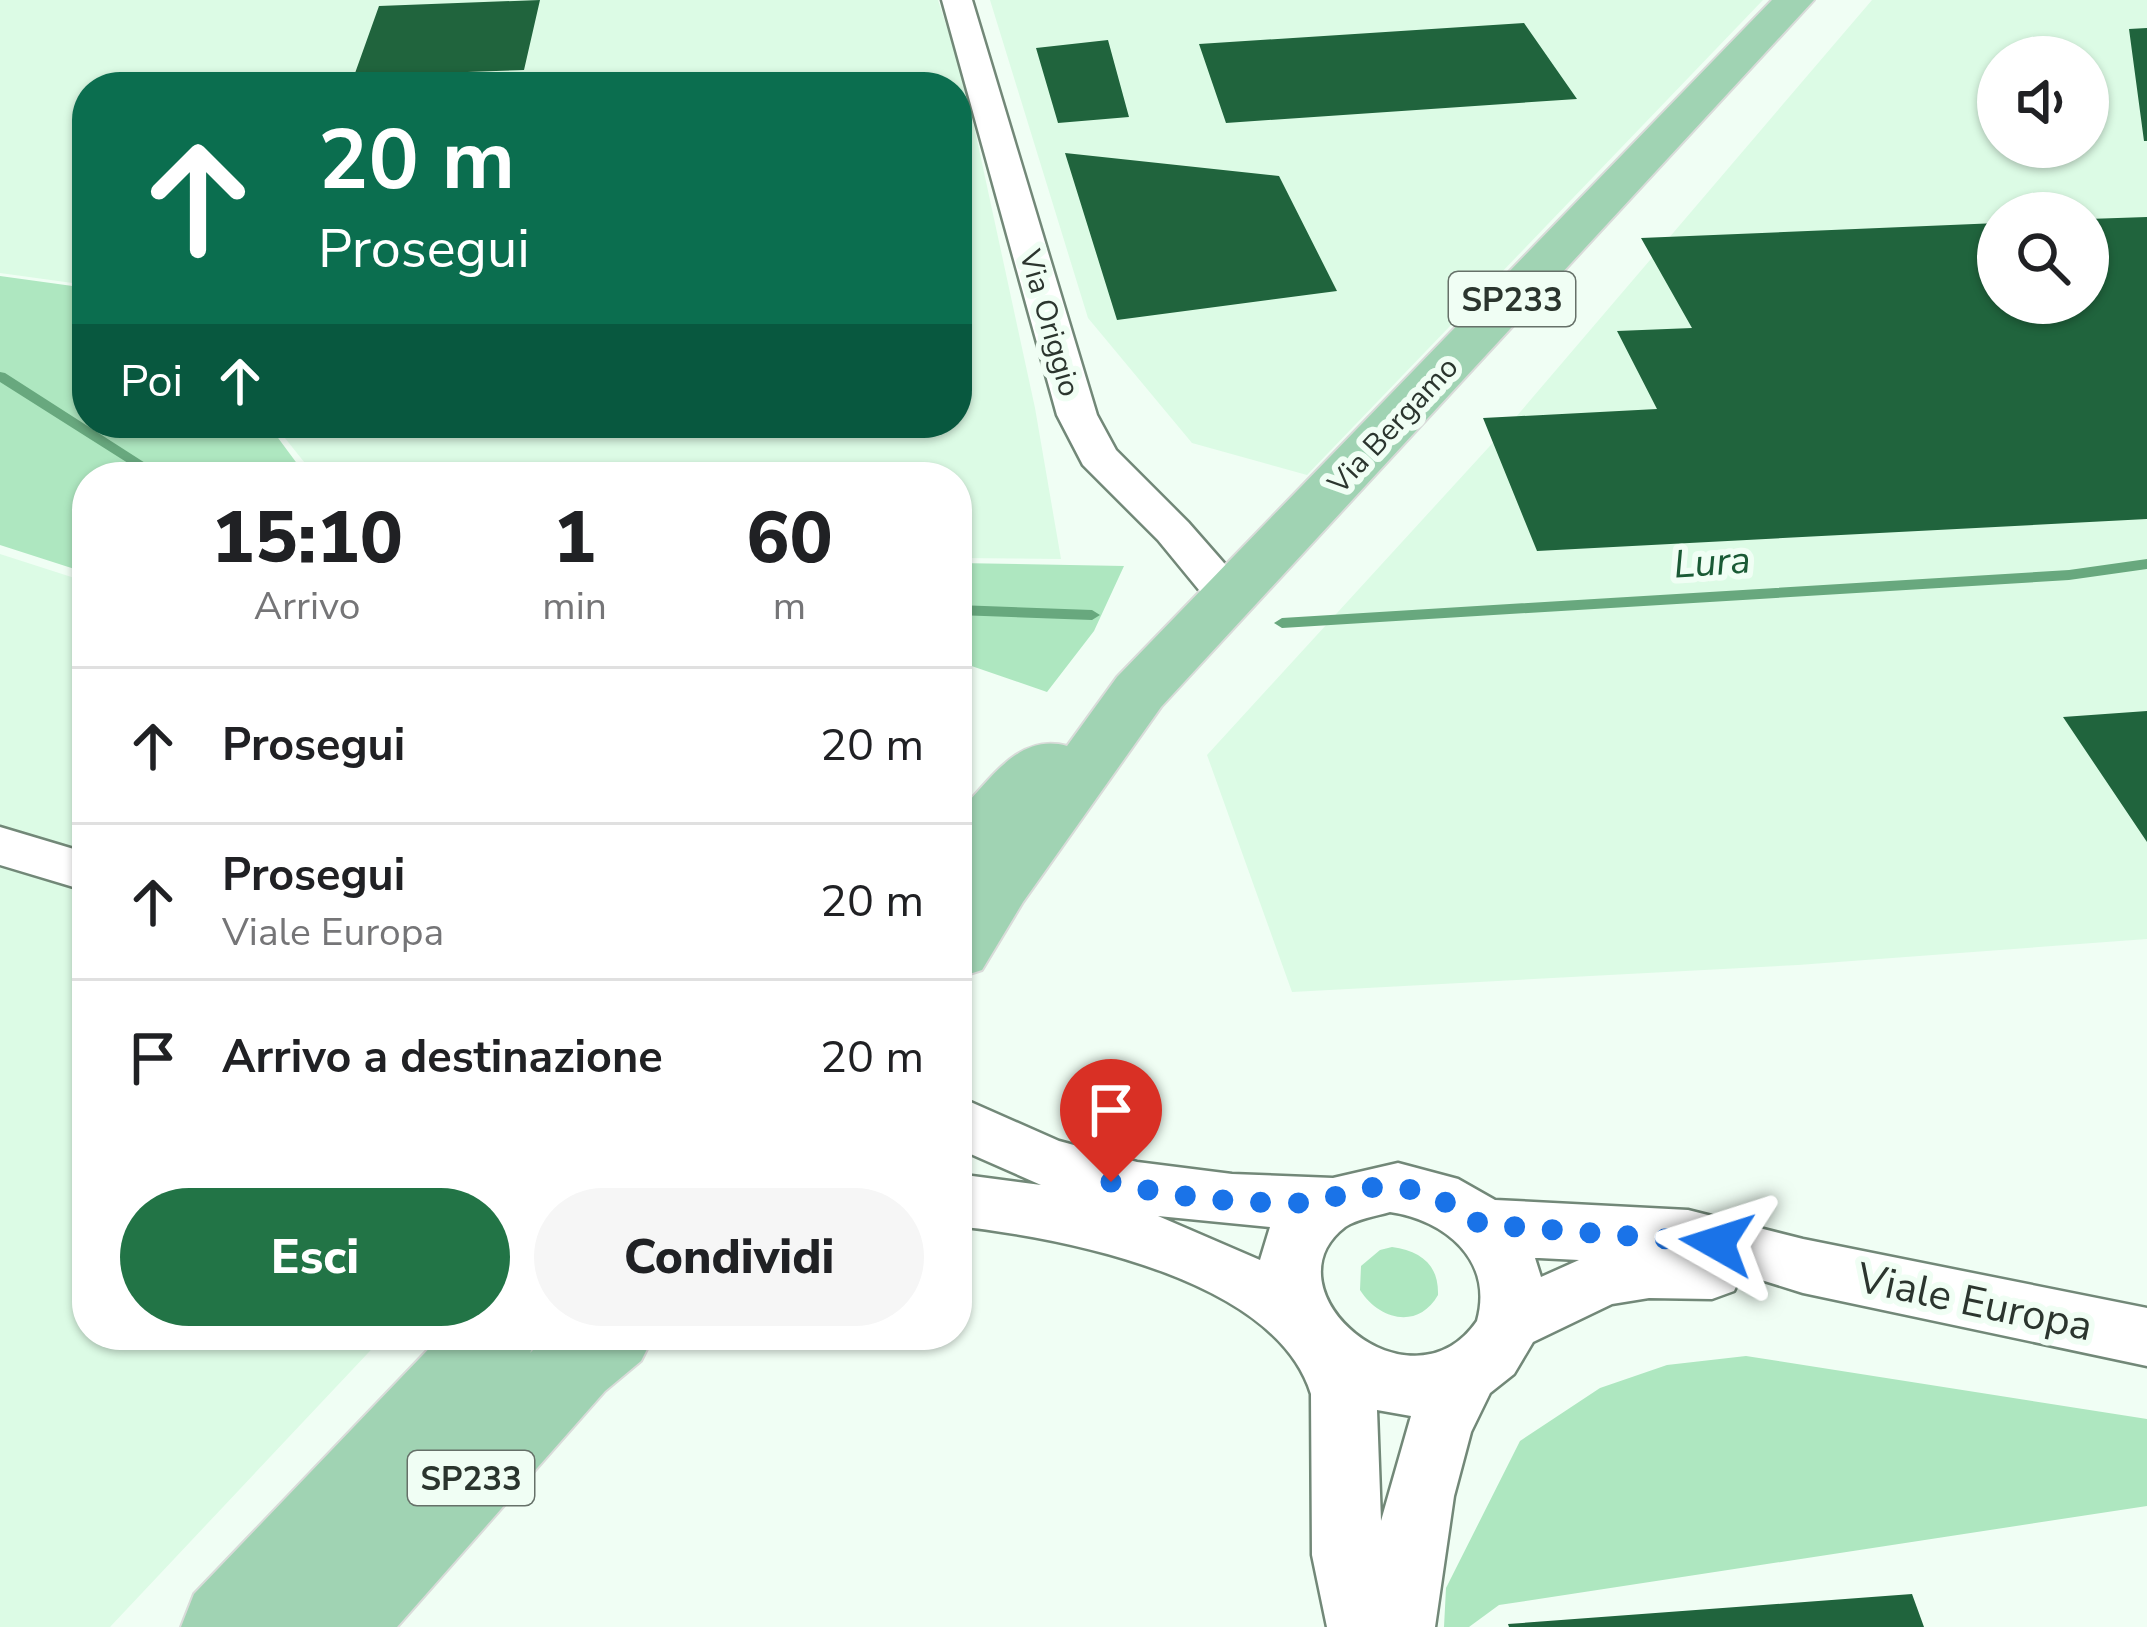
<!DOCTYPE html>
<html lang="it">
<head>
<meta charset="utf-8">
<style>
	:root { --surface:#fff; --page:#f6f6f6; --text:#202124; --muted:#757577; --line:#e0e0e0; --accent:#227446 }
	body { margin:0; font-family:"Nunito Sans",sans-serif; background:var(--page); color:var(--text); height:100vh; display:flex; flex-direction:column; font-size:45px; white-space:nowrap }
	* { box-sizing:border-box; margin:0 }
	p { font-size:39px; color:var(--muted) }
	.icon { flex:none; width:66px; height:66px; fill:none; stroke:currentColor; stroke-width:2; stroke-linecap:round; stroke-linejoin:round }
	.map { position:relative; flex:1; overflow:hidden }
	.details { position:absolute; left:72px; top:462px; width:900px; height:888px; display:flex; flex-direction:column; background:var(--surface); border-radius:48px; box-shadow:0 3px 9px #0004 }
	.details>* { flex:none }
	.top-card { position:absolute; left:72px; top:72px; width:900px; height:366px; border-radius:48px; box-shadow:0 3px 9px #0004; background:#0b6e4f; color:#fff; overflow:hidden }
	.fabs { position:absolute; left:1977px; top:36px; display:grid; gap:24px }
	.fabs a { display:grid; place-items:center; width:132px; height:132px; border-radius:50%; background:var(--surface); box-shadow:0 3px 9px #0004; font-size:60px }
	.pin { position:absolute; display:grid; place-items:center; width:102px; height:102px; color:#fff; margin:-123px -51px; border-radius:50% 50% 50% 0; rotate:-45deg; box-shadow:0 0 12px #0007 }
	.pin .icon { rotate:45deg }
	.me { position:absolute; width:132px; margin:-66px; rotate:276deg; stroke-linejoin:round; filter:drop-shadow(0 0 9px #0008) }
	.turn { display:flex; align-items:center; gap:42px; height:252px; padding:0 48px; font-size:54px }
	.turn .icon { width:156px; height:156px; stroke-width:2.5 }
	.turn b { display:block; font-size:84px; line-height:102px }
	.then { display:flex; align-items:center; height:114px; padding:0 48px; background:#0003; gap:24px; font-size:45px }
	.eta { display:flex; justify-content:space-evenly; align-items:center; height:204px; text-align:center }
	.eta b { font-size:72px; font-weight:800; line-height:84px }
	.action { display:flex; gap:24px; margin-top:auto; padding:24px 48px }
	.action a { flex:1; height:138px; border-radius:72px; background:var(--accent); color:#fff; font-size:48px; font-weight:800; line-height:138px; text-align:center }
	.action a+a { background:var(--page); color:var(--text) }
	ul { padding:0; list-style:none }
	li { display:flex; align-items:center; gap:36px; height:156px; padding:0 48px; border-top:3px solid var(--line) }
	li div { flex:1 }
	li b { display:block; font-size:45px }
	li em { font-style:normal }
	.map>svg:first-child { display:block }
</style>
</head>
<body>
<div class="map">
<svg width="2147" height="1627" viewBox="0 0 2147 1627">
	<rect width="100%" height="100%" fill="#f0fef4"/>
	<path fill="#dcfbe5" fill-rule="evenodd" d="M0,0H938L964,80L1035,408L1061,559L957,558V477H316L273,423H957V87H87V285L0,273Z
		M990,0H1763L1307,475L1192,443L1088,318Z
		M1872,0H2147V939L1798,965L1292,992L1207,755L1510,424ZM1998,57H2088V147H1998ZM1998,213H2088V303H1998Z
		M0,554L87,582V1335H385L110,1627H0Z"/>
	<path fill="#aee7c0" d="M0,276L87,288V423H267L307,477H87V573L0,545Z
		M957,563L1124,566L1094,631L1047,692L957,661Z
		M1392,1247C1421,1251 1439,1265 1438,1295C1418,1330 1379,1320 1360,1290L1361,1266L1380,1250Z
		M1746,1356L2147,1419V1506L1499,1605L1469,1627H1444L1446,1588L1520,1441L1600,1388L1667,1365Z"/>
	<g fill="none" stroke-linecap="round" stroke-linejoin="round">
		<path fill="#68a87e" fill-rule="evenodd" d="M0,372L5,373L167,477H150L0,382Z
			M2147,559V569L2069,580L1282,628L1274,623L1282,618L2069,570Z
			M957,605L1092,610L1100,615L1092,620L957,615Z"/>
	</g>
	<path fill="#20643d" d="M540,0L524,70L354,76L379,6Z
		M1524,23L1577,99L1226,123L1199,44Z
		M2147,28V141H2144L2129,29Z
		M1108,40L1129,117L1058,123L1036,48Z
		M1065,153L1279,176L1337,291L1117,320Z
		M2147,217V519L1537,551L1483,418L1657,409L1617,331L1692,328L1641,238L1998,223V303H2088V219Z
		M2147,711V842L2063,717Z
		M1912,1594L1924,1627H1509L1508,1624Z"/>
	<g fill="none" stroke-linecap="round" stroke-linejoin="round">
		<g stroke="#728878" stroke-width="5">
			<path id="street" d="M942,0H972L1097,415L1116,450L1188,522L1245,587L1252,597L1245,607L1229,611L1213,607L1158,540L1083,465L1057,415Z
				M0,827L87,853V891L0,865Z
				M957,1096L1059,1141L1137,1162L1232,1174L1333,1178L1398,1163L1458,1179L1495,1200L1688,1210L1803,1239L2147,1308V1366L1803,1293L1742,1274L1734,1291L1712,1299L1649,1298L1612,1304L1533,1342L1514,1374L1490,1393L1471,1432L1454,1496L1435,1627H1327L1312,1555L1311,1394C1275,1278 1064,1238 957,1226V1174L1041,1185L957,1148ZM1390,1212C1445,1220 1494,1260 1477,1321C1411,1417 1263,1290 1345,1227C1357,1219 1376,1216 1390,1212ZM1158,1216L1270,1227L1260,1260ZM1535,1258H1539L1579,1260L1541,1277ZM1377,1410L1411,1416L1381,1521Z"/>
		</g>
		<g stroke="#d9dbd9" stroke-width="4">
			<path id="primary" d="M1772,0H1814L1161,707L1023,902L982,970L957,978V892L967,877L957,880V814C989,782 1018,732 1067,746L1117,677Z
				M442,1335H539L530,1353L548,1335H654L641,1361L605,1391L397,1627H181L194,1594Z"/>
		</g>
		<use href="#street" fill="#fff" fill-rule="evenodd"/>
		<use href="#primary" fill="#a0d3b3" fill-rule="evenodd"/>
	</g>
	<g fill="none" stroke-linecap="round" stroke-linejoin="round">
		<path stroke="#1a73e8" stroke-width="21" stroke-dasharray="0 37.8" d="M1111,1182C1172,1197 1233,1203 1296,1203C1320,1202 1336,1196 1359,1190C1404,1179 1445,1198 1480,1224L1717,1243"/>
	</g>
	<g text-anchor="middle" stroke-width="12" stroke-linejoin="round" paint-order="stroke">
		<g font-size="30" fill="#2b352e" stroke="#f0fef4">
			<text transform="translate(1050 323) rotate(74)" y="10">Via Origgio</text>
			<text transform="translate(1393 425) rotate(-47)" y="10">Via Bergamo</text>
		</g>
		<g fill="#f0fef4" stroke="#667169" stroke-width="3">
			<rect x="1449" y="272" width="126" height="54" rx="9"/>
			<rect x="408" y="1451" width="126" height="54" rx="9"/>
		</g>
		<g font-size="33" font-weight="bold" fill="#2b352e">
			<text x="1512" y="311">SP233</text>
			<text x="471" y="1490">SP233</text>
		</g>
		<g font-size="39" font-style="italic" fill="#1a5a35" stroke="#f0fef4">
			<text transform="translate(1712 561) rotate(-4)" y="14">Lura</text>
		</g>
		<g font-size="42" fill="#2b352e" stroke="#f0fef4">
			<text transform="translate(1975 1301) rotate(12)" y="15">Viale Europa</text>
		</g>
	</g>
</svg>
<div class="fabs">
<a><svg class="icon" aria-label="sound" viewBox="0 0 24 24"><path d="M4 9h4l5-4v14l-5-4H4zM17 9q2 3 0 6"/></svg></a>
<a><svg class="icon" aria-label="search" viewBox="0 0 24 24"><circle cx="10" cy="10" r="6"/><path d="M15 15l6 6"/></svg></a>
</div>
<div class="pin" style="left:1111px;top:1182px;background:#d93025"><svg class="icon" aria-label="arrive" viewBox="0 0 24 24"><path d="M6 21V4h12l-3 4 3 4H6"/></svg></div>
<svg class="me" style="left:1717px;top:1243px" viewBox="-20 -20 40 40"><path d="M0-17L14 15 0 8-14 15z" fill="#1a73e8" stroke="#fff" stroke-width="4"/></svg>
<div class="top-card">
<div class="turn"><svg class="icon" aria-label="ahead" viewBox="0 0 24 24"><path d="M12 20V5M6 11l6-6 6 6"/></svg><div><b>20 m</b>Prosegui</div></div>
<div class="then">Poi<svg class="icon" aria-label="ahead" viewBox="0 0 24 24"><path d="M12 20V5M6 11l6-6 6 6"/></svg></div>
</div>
<section class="details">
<div class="eta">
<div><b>15:10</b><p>Arrivo</p></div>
<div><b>1</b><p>min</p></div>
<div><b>60</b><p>m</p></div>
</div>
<ul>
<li><svg class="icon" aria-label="ahead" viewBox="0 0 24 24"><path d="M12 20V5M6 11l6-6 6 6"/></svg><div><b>Prosegui</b></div><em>20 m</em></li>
<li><svg class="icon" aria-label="ahead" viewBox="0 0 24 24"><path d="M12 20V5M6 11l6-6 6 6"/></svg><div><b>Prosegui</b><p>Viale Europa</p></div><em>20 m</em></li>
<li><svg class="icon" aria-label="arrive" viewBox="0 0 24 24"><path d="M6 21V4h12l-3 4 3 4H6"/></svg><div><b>Arrivo a destinazione</b></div><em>20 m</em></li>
</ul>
<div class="action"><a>Esci</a><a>Condividi</a></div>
</section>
</div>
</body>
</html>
